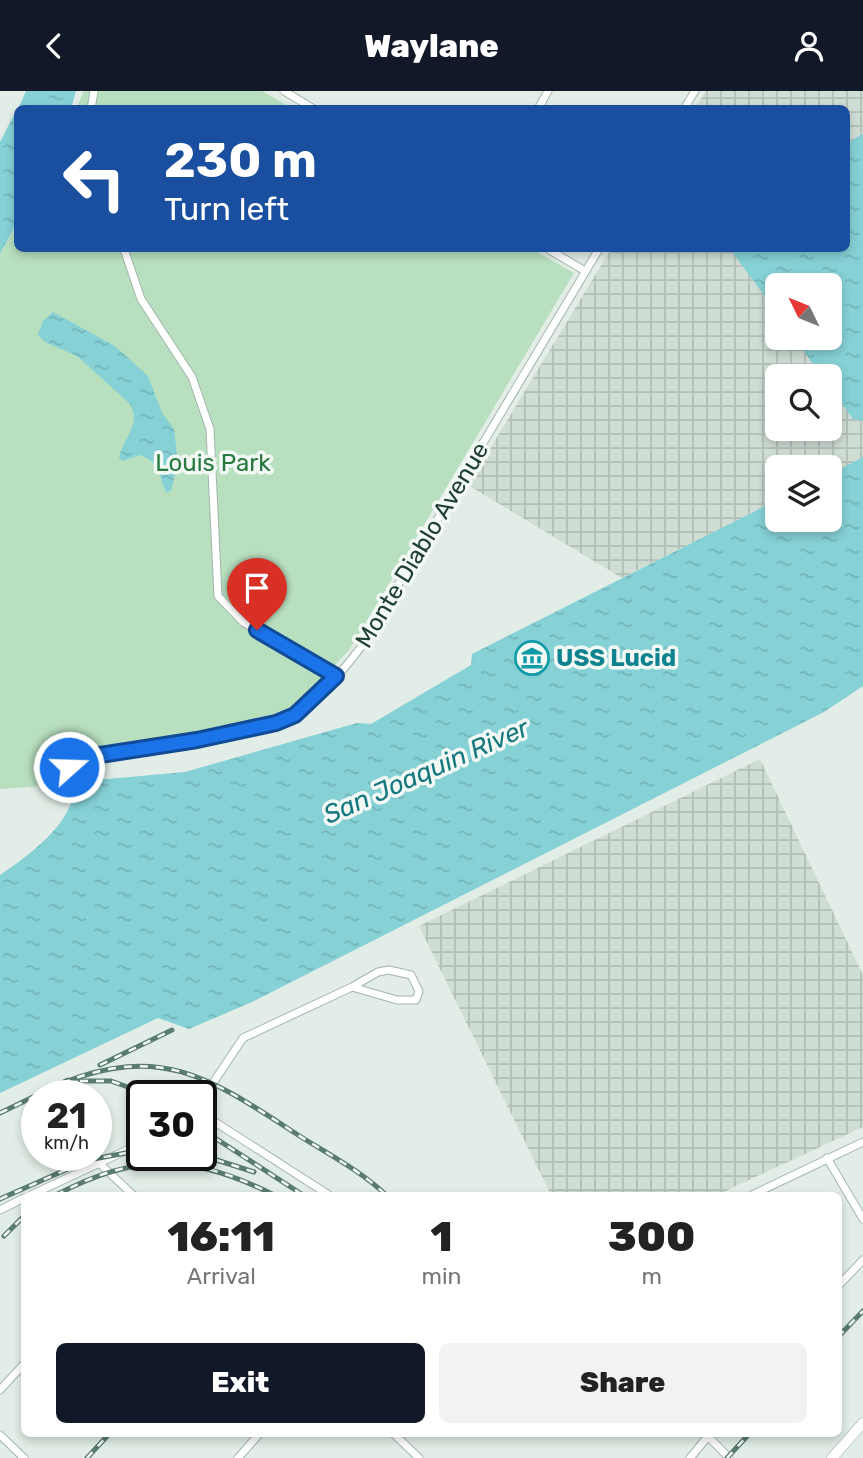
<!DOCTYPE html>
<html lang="en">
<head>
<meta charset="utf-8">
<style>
	:root { --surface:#fff; --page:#f2f2f2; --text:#222; --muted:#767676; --accent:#111827 }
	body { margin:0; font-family:Rubik,sans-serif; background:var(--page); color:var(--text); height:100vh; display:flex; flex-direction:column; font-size:26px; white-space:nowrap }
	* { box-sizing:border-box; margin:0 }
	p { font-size:23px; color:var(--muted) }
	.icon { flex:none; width:38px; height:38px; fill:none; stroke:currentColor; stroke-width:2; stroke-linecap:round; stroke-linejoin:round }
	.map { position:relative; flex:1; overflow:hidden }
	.panel { position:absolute; left:21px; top:1101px; width:821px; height:245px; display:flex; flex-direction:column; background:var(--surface); border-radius:10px; box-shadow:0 4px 10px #0003 }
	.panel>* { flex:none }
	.top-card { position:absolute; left:14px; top:14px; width:836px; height:147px; border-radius:10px; box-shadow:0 4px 10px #0003; background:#1a4fa0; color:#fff; overflow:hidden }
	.needle { width:46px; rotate:313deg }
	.fabs { position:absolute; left:765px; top:182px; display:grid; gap:14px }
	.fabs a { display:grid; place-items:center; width:77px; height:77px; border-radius:10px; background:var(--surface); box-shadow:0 4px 10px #0003; font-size:35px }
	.speed { position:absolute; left:21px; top:989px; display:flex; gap:14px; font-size:35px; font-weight:700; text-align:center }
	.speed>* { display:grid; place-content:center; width:91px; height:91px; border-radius:50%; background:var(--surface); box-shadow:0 4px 10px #0003; line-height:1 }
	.speed small { font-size:18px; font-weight:400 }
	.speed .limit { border:4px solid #111; border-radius:10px; background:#fff; color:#111 }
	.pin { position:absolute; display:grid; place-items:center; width:60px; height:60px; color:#fff; margin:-72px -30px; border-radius:50% 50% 50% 0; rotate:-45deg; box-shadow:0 0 7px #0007 }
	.pin .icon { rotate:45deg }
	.me { position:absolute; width:77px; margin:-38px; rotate:70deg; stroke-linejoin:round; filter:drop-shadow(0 0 5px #0008) }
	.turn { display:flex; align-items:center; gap:24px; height:147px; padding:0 35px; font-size:32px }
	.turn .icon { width:91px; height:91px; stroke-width:2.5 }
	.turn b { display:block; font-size:49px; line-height:60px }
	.eta { display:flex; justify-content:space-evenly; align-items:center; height:119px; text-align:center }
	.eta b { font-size:42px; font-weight:800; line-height:49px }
	.button { display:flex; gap:14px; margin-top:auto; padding:14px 35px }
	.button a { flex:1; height:80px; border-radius:10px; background:var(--accent); color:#fff; font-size:28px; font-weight:800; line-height:80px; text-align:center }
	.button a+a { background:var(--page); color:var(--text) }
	header { display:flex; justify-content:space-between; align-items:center; height:91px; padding:0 35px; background:var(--accent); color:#fff; font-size:32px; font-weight:800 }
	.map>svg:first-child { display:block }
</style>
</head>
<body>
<header><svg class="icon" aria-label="back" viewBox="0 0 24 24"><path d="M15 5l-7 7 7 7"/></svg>Waylane<svg class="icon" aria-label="person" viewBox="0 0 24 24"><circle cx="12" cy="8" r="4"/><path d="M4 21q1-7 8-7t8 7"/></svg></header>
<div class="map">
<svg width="863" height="1367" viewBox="0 0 863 1367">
	<defs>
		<pattern id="industrial-grid" width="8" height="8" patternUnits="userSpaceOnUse" patternTransform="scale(1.75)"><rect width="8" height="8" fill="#cfddd5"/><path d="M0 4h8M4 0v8" fill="none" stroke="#b1bfb7"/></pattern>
		<pattern id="water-ripples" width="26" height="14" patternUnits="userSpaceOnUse" patternTransform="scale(1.75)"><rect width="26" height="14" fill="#85d1d6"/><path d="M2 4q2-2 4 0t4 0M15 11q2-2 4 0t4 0" fill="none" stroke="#73b4b8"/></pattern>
	</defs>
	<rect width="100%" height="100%" fill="#e1ede6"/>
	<path fill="url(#industrial-grid)" fill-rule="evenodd" d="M706,0H863V366L830,383V376H777V409L622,487L468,394L611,158H847V18L695,17ZM777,194H830V247H777ZM777,285H830V338H777Z
		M760,668L863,884V1036L717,1104H551L419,835Z"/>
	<path fill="#b8e0bf" d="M84,0H262L292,17L76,18Z
		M17,132L18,158H532L574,182L350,558L301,611L265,635L66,671L41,695L0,698V164Z"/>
	<path fill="url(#water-ripples)" d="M26,0H76L71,17L18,18Z
		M17,18V132L0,163V51Z
		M862,43L863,44V330L853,328L830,296V285H822L794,247H830V194H777V222L730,158H847V53Z
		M53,221L115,255L148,285L162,322L174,338L178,372L171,400L166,401C158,383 162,373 140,364L122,370L119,367C123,347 143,331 129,312L77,265L45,251L38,244L43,230Z
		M863,366V595L824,621L252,911L189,938L158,927L0,1002V784C21,770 48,750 62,729C76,709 70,701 96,689L185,681L357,632L371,633L471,574L472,563L777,409V429H830V383Z"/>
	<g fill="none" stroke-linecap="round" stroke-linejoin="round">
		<g stroke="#a3b5ad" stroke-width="9">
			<path id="street" d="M284,0L314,18
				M91,18L94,0
				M538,18L548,0
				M684,18L695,0
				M124,158L141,208L192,286L210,338L218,505L243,531L336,585
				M548,158L585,180
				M52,693L81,667L276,633C310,619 339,585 361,556L599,158
				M389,879L411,884L419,900L416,909H397L352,896L378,881Z
				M201,1010L243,947L352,896
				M201,1022L329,1104
				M827,1067L863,1128
				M99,1072L133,1104
				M31,1104L142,1052
				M752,1104L863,1051
				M0,1119L24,1107
				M838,1195L863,1169
				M0,1299L24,1273
				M393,1342L419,1367
				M705,1342L729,1367
				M0,1344L24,1367
				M238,1367L260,1342
				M690,1367L710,1343"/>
		</g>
		<g stroke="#9fb9ad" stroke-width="11">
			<path id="secondary" d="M832,1367L863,1332"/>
		</g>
		<use href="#street" stroke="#fff" stroke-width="7"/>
		<use href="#secondary" stroke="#fff" stroke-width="10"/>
		<g stroke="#5a7b6f" stroke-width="5">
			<path id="rail" d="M100,974L172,939
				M80,990H111L150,1004
				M62,992C164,952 213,989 298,1044C328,1063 361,1080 386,1104
				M0,1022L68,989
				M201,1038L303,1104
				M201,1064L254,1081
				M56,1104C137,1061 193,1063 274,1104
				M0,1108L88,1069L142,1059
				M4,1145L24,1125
				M838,1246L863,1220
				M87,1367L110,1342
				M727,1367L750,1342"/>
		</g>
		<use href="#rail" stroke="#f2f9f5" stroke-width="2.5" stroke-dasharray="8" stroke-linecap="butt"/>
	</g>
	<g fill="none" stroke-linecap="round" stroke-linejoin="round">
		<g stroke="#114b97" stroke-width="18">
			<path id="route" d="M69,676L81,667L197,649L276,632L295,624L336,585L257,539"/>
		</g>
		<use href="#route" stroke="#1a73e8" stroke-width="12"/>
	</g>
	<defs>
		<g id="museum-ring" transform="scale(1.75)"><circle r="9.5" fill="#f2f9f5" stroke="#0f9aa8" stroke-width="1.5"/><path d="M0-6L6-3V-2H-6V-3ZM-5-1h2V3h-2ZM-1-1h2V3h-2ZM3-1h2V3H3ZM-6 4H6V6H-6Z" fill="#0f9aa8"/></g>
	</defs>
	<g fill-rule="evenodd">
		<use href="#museum-ring" x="532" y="567"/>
	</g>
	<g text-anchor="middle" stroke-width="7" stroke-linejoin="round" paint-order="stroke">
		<g font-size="24" fill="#27793f" stroke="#f2f9f5">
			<text x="213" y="380">Louis Park</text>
		</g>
		<g font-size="24" fill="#203f34" stroke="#f2f9f5">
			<text transform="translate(422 454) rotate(-59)" y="8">Monte Diablo Avenue</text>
		</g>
		<g font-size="24" font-weight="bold" fill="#0d838f" stroke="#f2f9f5" text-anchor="start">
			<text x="556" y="575">USS Lucid</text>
		</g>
		<g font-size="26" font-style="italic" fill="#16787f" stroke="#f2f9f5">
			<text transform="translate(426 680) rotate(-24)" y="9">San Joaquin River</text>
		</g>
	</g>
</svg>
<div class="fabs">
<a><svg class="needle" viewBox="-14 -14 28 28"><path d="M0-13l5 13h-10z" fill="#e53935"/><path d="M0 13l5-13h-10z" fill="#767676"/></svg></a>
<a><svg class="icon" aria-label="search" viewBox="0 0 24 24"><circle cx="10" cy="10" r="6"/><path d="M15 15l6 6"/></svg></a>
<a><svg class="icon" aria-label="layers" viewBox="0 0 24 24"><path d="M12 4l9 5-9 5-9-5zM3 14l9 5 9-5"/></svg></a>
</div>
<div class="speed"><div>21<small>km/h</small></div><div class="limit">30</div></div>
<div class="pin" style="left:257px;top:539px;background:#d93025"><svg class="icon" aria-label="arrive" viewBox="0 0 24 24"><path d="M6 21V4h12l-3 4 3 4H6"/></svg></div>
<svg class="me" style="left:69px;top:676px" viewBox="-20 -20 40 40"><circle r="17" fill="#1a73e8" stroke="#fff" stroke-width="3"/><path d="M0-11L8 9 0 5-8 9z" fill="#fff"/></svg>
<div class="top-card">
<div class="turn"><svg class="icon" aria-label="left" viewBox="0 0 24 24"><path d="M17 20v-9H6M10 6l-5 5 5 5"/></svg><div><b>230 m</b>Turn left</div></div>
</div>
<section class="panel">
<div class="eta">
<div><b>16:11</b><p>Arrival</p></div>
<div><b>1</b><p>min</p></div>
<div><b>300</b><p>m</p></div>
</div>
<div class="button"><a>Exit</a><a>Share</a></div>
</section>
</div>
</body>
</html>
